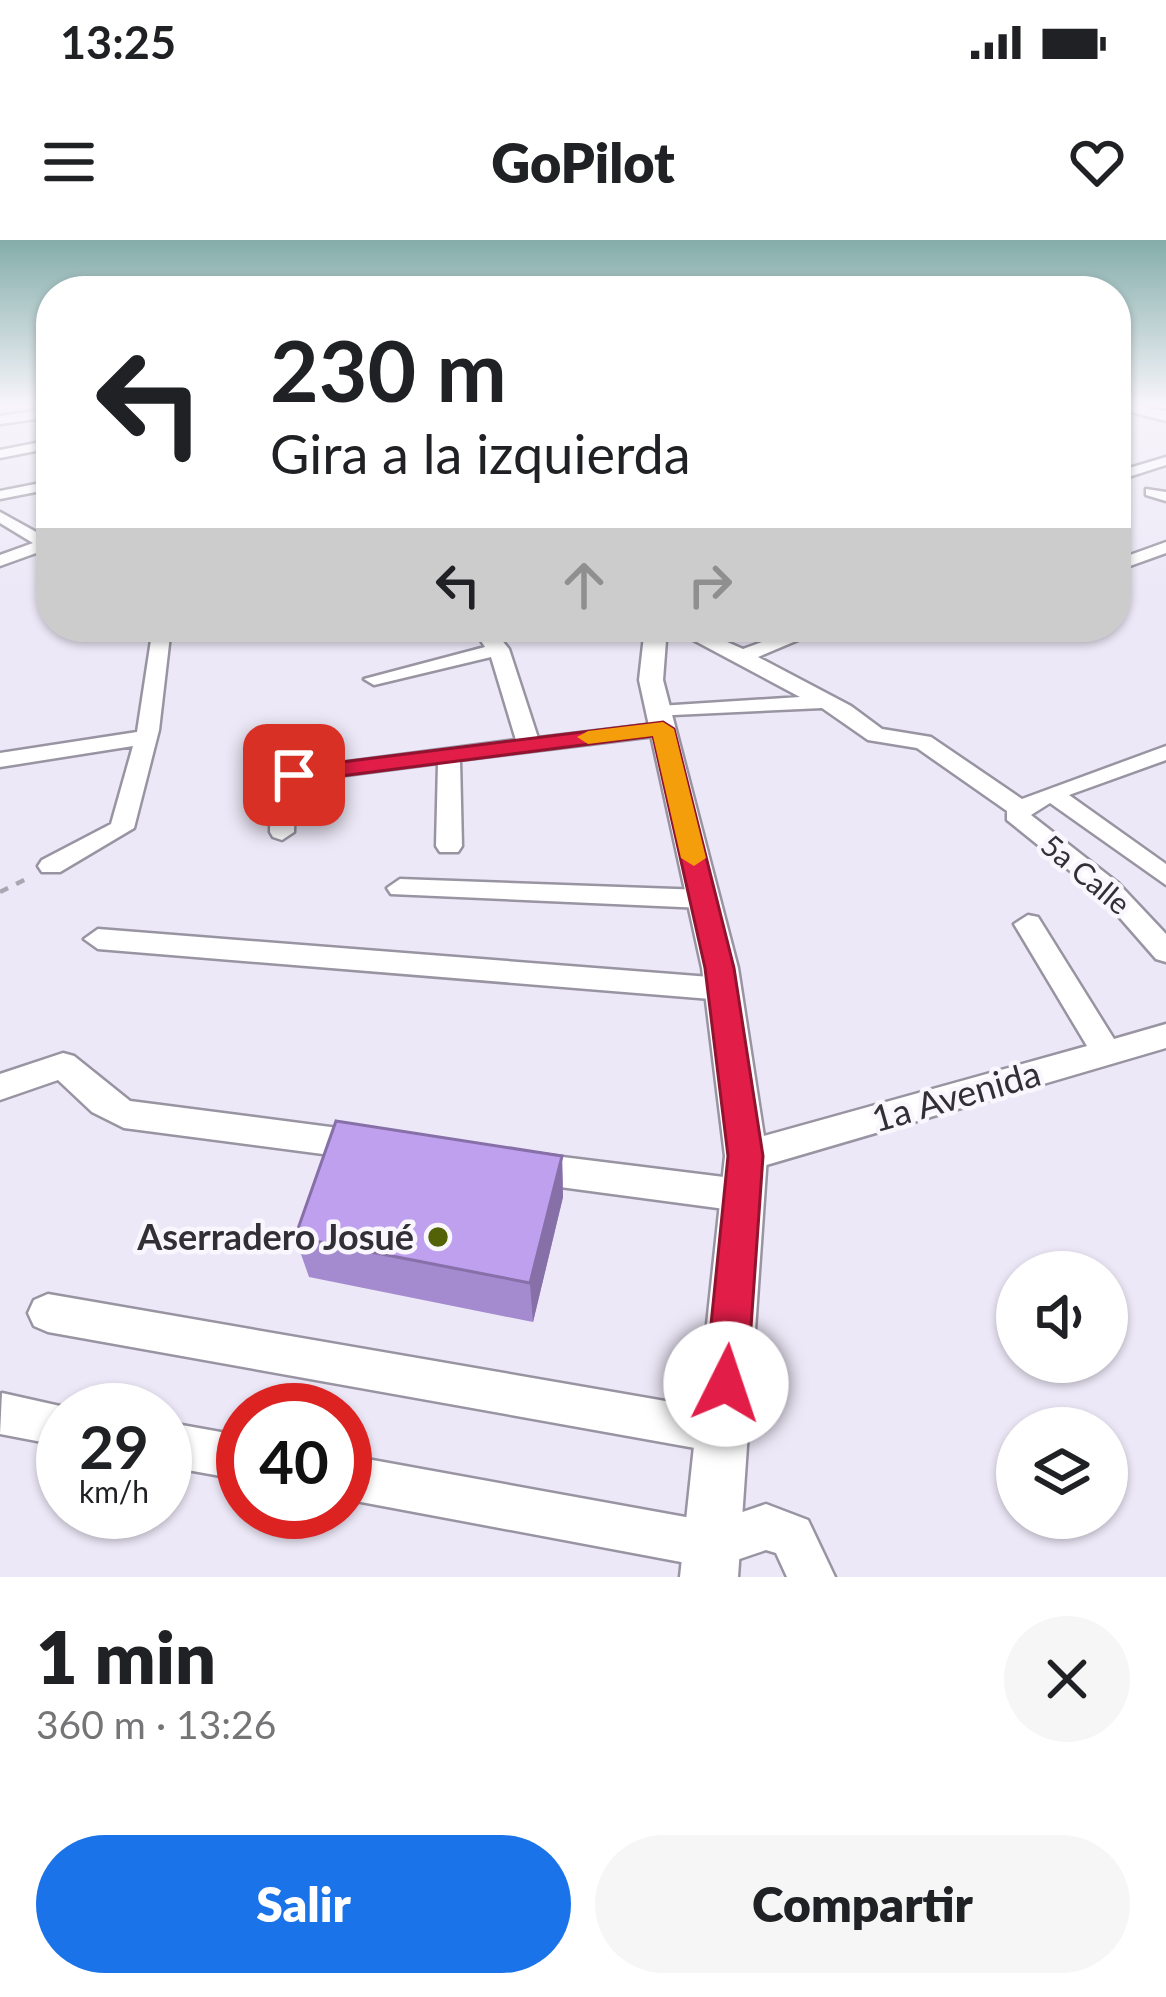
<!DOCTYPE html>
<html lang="es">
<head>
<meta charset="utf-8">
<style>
	:root { --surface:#fff; --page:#f6f6f6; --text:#202124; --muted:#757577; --accent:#1a73e8 }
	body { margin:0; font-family:Lato,sans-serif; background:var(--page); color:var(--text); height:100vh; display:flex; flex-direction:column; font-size:45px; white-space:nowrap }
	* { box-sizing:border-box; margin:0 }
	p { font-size:39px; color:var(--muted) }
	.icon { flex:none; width:66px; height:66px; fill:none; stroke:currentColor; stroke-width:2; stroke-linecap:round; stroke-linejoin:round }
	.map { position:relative; height:1337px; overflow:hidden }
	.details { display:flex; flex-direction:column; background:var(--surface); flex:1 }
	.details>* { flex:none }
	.banner { position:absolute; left:36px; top:36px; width:1095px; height:366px; border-radius:48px; box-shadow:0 3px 9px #0004; background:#fff; color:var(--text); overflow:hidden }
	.controls { position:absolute; left:996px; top:1011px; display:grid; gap:24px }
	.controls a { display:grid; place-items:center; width:132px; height:132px; border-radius:50%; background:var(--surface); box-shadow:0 3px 9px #0004; font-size:60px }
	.speed { position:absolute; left:36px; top:1143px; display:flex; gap:24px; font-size:60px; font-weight:700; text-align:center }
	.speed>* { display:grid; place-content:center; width:156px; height:156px; border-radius:50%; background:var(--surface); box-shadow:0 3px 9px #0004; line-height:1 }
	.speed small { font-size:30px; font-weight:400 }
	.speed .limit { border:18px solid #d22; background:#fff; color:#111 }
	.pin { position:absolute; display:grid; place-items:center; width:102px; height:102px; color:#fff; margin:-51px; border-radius:24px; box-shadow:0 6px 18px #0006 }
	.me { position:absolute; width:132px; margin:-66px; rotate:4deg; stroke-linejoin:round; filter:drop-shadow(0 0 9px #0008) }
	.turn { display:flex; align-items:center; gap:42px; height:252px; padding:0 36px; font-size:54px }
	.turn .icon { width:156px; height:156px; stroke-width:2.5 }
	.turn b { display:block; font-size:84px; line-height:102px }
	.lanes { display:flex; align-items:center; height:114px; padding:0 36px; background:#0003; justify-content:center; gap:60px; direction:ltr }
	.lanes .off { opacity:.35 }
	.round { display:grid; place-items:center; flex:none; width:126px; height:126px; border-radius:63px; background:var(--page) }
	.headline { display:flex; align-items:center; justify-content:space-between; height:204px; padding:0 36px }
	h1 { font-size:72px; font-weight:800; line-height:90px }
	.primary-button { display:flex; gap:24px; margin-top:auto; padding:24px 36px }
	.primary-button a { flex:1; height:138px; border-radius:72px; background:var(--accent); color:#fff; font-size:48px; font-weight:800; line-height:138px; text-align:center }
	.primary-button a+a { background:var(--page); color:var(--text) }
	.status { display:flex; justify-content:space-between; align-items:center; height:84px; padding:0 60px; background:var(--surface); direction:ltr }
	.status svg { height:33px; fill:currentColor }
	header { display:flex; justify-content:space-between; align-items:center; height:156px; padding:0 36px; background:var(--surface); font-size:54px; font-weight:800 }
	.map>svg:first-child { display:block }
</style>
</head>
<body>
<div class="status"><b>13:25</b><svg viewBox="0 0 49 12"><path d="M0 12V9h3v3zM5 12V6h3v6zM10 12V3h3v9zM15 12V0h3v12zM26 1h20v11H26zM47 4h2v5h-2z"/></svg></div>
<header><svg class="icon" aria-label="menu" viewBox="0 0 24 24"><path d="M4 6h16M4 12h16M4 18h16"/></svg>GoPilot<svg class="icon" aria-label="heart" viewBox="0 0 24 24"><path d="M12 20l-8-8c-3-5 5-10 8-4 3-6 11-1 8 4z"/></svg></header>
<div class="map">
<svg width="1166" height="1337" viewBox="0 0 1166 1337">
	<rect width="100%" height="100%" fill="#ede8f7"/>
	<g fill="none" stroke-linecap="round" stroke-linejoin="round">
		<g stroke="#9994a2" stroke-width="5">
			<path id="minor" d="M51,169V177L0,184V176Z
				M51,200V208L0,218V210Z
				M1166,217V225L1116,241V232Z
				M51,241V249L0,259V251Z
				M1146,249L1166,252V261L1146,255Z
				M0,272L47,298L51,317L39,312L0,326V315L33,303L0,283Z
				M1166,302V313L1116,331V320Z
				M153,387H171L159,490L134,588L60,632H42L38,626L42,620L111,584L133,506L0,527V513L137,492Z
				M472,387H491L509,409L538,498L663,483L674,489L663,495L460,520L462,606L458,612H440L436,606L438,523L300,541L295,545L294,592L282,600L273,597L270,592L271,542L286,530L516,500L491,417L374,445L364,439L485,407Z
				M669,387H693L743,409L803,387H829L758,417L851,466L882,489L931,497L1022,559L1166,506V520L1069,555L1166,624V645L1050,563L1031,575L1118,643L1166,694V722L1156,719L1100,655L1007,580V571L917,508L868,500L822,468L652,476V468L659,466L800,457Z
				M835,387H880C870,396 845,396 835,387Z
				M400,639L703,650L716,659L703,668L391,654L387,648Z
				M1028,675L1038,677L1114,799L1166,784V808L746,931L734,926L729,916L734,906L746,901L1087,806L1014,684Z
				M98,689L723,738L733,741L738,749L733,757L723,760L98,709L84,699Z
				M63,813L74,816L130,861L361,891L373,895L378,905L373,915L361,919L124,888L92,872L58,840L0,860V834Z
				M530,913L740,939L753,944L758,955L753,966L740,971L530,943L518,939L513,928L518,917Z
				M48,1054L723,1171L738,1177L744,1192L738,1207L723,1213L48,1092L34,1086L28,1073L34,1060Z
				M2,1153L78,1170H63V1206L0,1194Z
				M165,1182L243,1196V1240L165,1226Z
				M345,1215L713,1282L766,1264L808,1280L835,1337H787L776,1313L766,1310L713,1328L345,1259Z"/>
		</g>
		<g stroke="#9994a2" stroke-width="5">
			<path id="tertiary" d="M645,387H667L663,440L738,728L767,916L738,1337H680L725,916L702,728L639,440Z"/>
		</g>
		<g stroke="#9994a2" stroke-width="5">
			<path id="secondary" d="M1116,163L1166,171V181L1116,168Z"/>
		</g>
		<path stroke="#aaa6b2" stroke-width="4.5" stroke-dasharray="9 9" stroke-linecap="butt" d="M0,652L30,637"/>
		<use href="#minor" fill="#fff" fill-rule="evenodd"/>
		<use href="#tertiary" fill="#fff" fill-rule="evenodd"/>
		<use href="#secondary" fill="#fff" fill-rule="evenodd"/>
	</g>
	<path fill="#a48ace" d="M562,916L563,957L533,1082L309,1037L295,997Z"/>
	<path fill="#8670a7" d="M562,916L563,957L533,1082L530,1043Z"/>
	<path fill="#bfa0ef" stroke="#8670a7" stroke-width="3" d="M336,881L562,916L530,1043L295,997Z"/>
	<linearGradient id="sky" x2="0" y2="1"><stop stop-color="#84adaa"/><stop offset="0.47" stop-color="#f7f5fb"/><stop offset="1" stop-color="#f7f5fb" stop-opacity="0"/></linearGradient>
	<rect width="1166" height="350" fill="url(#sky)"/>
	<path fill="#e11d48" stroke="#92132f" stroke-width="3" d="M663,482L674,489L734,728L763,916L747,1144L741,1159L726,1165L712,1159L705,1144L728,916L705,728L653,496L294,542L283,535L294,528Z"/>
	<path fill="#f59e0b" d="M663,482L674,489L706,618L694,626L681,618L653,496L588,504L577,497L588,491Z"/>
	<circle fill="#536206" stroke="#f9f7fd" stroke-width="4.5" cx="438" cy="997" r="12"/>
	<g text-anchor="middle" stroke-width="9" stroke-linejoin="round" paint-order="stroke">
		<g font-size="30" fill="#323036" stroke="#f9f7fd">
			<text transform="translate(1085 635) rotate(40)" y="10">5a Calle</text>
		</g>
		<g font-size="36" fill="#323036" stroke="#f9f7fd">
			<text transform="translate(956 856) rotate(-16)" y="13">1a Avenida</text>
		</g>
		<g font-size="36" font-weight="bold" fill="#323036" stroke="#f9f7fd" text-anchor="end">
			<text x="414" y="1010">Aserradero Josué</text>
		</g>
	</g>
</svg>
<div class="controls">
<a><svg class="icon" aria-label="sound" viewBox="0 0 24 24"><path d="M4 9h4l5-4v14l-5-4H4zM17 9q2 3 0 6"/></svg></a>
<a><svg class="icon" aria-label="layers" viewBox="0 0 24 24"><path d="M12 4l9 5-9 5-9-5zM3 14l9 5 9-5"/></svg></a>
</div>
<div class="speed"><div>29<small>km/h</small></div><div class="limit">40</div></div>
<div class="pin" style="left:294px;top:535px;background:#d93025"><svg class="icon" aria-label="arrive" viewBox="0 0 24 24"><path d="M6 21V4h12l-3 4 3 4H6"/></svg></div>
<svg class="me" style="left:726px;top:1144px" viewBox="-20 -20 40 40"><circle r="19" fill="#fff"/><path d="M0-13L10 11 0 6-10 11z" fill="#e11d48"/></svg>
<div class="banner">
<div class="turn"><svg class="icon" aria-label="left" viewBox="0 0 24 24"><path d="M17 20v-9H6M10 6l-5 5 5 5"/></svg><div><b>230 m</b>Gira a la izquierda</div></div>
<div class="lanes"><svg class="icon" aria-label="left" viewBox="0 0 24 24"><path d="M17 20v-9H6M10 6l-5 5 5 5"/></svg><svg class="icon off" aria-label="ahead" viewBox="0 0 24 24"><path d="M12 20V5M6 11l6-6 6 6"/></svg><svg class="icon off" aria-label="right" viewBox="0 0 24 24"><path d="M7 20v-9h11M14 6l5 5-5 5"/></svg></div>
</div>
</div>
<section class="details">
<div class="headline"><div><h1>1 min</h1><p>360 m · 13:26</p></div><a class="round"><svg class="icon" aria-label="close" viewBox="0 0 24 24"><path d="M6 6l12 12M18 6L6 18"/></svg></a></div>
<div class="primary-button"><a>Salir</a><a>Compartir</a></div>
</section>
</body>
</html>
